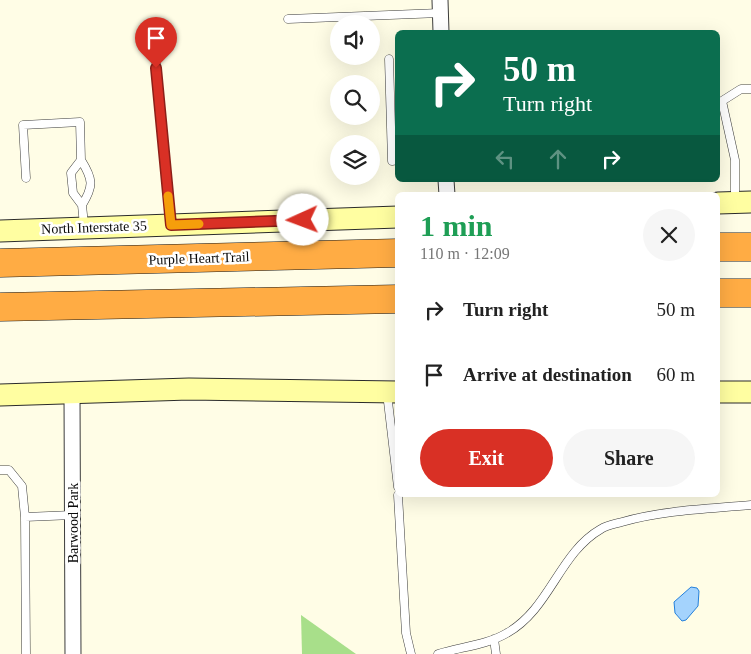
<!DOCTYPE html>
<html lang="en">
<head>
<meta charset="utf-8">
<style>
	:root { --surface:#fff; --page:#f6f6f6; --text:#222; --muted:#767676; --accent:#d93025 }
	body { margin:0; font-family:Georgia,serif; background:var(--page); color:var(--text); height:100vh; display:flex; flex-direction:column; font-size:19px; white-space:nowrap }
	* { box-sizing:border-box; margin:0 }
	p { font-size:16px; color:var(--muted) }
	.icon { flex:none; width:28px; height:28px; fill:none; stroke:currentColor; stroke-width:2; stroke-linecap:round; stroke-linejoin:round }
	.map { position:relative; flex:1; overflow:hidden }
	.side { position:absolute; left:395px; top:192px; width:325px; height:305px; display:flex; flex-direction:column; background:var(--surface); border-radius:8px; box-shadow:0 5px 20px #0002 }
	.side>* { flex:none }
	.hud { position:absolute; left:395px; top:30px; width:325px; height:152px; border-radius:8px; box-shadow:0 5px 20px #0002; background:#0b6e4f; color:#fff; overflow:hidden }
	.fabs { position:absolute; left:330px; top:15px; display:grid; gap:10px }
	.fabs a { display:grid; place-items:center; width:50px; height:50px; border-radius:50%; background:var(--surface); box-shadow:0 5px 20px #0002; font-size:25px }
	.pin { position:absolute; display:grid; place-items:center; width:42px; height:42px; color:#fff; margin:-51px -21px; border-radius:50% 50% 50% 0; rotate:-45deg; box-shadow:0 0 5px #0007 }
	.pin .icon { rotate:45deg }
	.me { position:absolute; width:55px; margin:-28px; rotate:268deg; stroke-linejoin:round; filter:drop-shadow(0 0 4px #0008) }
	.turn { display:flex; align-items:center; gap:18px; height:105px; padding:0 25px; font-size:22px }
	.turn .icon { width:65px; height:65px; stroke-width:2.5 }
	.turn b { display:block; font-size:35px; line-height:42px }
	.lanes { display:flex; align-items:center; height:48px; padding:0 25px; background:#0003; justify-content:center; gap:25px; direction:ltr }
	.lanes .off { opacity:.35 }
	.round { display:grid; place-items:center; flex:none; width:52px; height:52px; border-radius:26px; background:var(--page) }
	.overview { display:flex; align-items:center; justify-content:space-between; height:85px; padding:0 25px }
	h1 { font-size:30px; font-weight:600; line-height:38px; color:#1e9e55 }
	.cta { display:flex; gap:10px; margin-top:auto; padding:10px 25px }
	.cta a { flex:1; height:58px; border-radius:30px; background:var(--accent); color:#fff; font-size:20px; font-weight:600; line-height:58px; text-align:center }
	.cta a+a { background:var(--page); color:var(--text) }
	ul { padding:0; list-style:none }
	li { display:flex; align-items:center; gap:15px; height:65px; padding:0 25px }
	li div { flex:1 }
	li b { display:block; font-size:19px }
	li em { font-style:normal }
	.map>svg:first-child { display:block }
</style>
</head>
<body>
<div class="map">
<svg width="751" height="654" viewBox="0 0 751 654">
	<rect width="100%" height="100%" fill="#fffde6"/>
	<path fill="#a8df8a" d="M301,615L356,654H302Z"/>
	<path fill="#a4d3fd" stroke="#2480db" d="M691,587L697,588L699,591L698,606L686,620L682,621L675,613L674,602Z"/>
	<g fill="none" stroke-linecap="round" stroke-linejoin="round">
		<g stroke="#3c3c3c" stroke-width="9">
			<path id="service" d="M288,19L440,13
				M155,49L170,223
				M389,59L392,161L398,160
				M26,178L23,125L80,122L81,160
				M735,200V160L722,101L741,89H751
				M82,205C94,186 93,179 81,160L71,173L73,193L82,205L84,225
				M387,393L398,487
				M0,470H9L22,486L25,517L26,654
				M398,495L406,633L411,654
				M25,517L73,515
				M494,639L496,654
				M438,654C460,647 487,645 507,633C550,609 559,553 601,529C607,525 615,524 622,522C664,510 708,509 751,505"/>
		</g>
		<g stroke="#3c3c3c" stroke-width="17">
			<path id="minor" d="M440,0L441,32
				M446,180L447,195
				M72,393L73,654"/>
		</g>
		<g stroke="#2b2b2b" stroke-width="23">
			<path id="secondary" d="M718,203L751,202
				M0,231L398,217
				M718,392H751
				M0,395L189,389L398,392"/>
		</g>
		<g stroke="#1a1a1a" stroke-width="29">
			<path id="motorway" d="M718,247H751
				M0,263L398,253
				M718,293H751
				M0,307L398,299"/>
		</g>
		<use href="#service" stroke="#fff" stroke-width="8"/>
		<use href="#minor" stroke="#fff" stroke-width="15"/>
		<use href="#secondary" stroke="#fffea1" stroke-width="21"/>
		<use href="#motorway" stroke="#ffac44" stroke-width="28"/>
	</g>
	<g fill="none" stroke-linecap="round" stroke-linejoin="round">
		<g stroke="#8d1f18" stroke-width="12">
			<path id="route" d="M156,68L171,225L303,220"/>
		</g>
		<use href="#route" stroke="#d93025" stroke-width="9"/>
		<path stroke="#f59e0b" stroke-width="9" d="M168,196L171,225L199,224"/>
	</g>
	<g text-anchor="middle" stroke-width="5" stroke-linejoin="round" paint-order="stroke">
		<g font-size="14" fill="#090909" stroke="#fff">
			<text transform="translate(94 227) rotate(-2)" y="5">North Interstate 35</text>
			<text transform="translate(199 258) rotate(-2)" y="5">Purple Heart Trail</text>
			<text transform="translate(73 523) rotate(-90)" y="5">Barwood Park</text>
		</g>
	</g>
</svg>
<div class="fabs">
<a><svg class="icon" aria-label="sound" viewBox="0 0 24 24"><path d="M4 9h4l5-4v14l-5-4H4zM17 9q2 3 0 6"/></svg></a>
<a><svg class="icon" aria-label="search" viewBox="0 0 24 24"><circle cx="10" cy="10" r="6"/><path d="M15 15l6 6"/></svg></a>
<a><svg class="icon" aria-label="layers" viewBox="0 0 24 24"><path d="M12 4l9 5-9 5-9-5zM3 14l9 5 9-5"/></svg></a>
</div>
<div class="pin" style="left:156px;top:68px;background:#d93025"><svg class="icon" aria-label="arrive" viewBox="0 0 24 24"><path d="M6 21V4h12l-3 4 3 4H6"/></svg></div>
<svg class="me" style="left:303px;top:220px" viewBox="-20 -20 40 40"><circle r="19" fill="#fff"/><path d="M0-13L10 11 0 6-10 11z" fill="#d93025"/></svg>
<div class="hud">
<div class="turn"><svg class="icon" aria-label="right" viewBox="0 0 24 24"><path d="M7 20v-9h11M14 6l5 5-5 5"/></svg><div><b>50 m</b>Turn right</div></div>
<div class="lanes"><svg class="icon off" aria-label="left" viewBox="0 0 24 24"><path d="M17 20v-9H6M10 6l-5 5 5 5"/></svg><svg class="icon off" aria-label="ahead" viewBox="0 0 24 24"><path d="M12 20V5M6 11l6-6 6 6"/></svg><svg class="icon" aria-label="right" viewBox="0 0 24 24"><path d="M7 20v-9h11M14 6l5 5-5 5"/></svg></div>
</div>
<section class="side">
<div class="overview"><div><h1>1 min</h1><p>110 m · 12:09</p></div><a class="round"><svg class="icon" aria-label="close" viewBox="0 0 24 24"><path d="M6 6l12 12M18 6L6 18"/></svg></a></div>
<ul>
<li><svg class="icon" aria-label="right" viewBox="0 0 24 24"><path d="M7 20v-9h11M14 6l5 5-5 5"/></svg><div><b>Turn right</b></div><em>50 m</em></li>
<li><svg class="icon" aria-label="arrive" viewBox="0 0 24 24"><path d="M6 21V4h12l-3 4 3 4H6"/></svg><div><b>Arrive at destination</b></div><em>60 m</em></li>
</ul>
<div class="cta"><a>Exit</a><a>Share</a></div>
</section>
</div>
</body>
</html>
